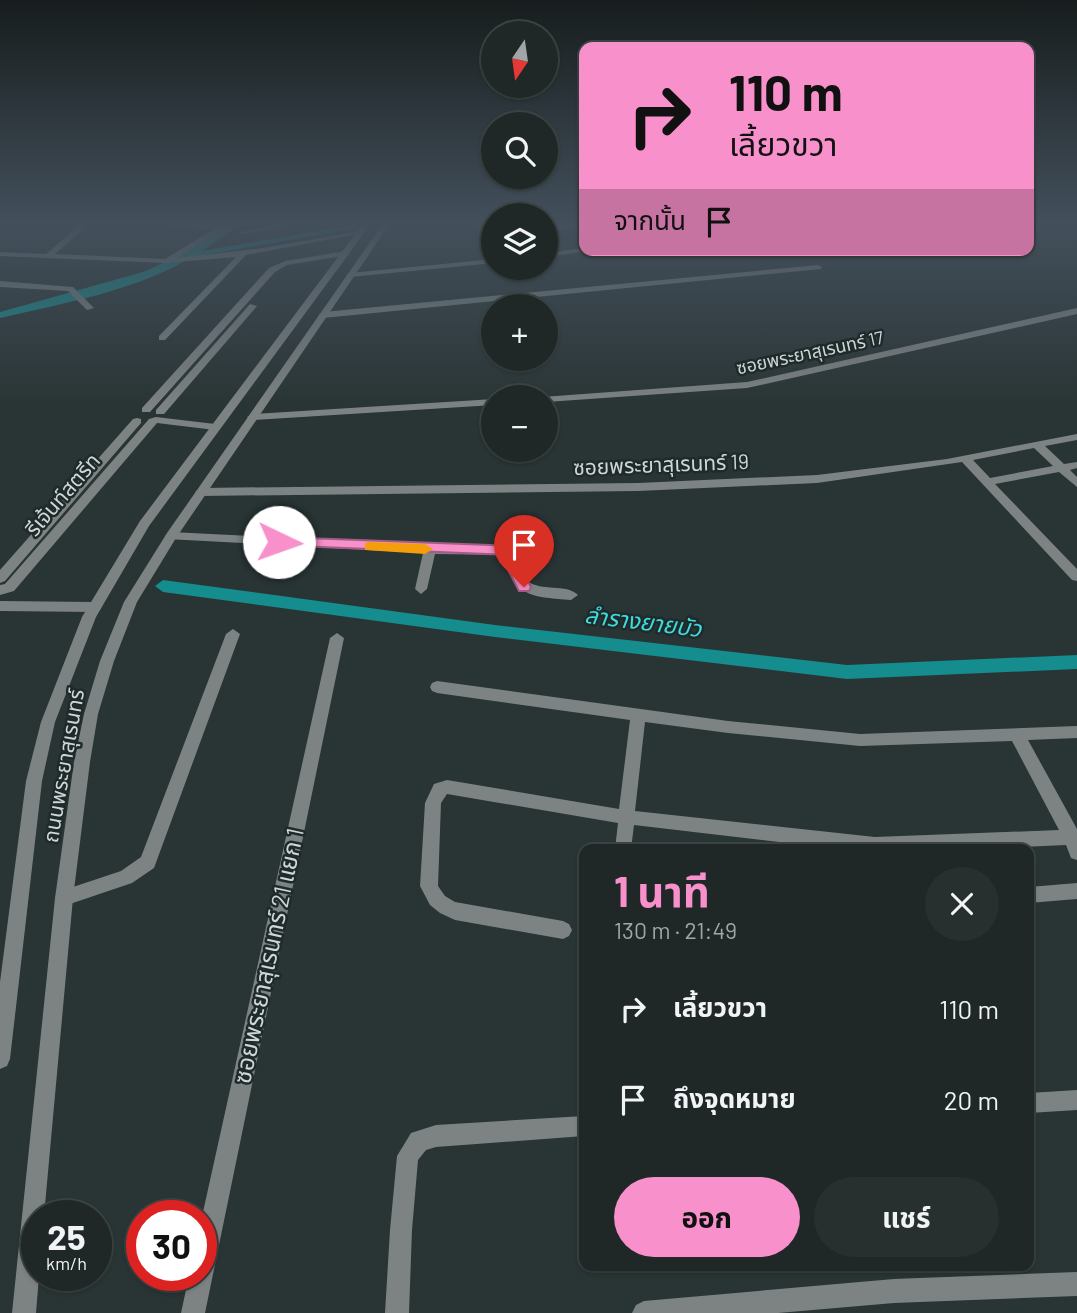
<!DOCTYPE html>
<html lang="th">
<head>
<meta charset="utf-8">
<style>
	:root { --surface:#1f2727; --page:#272f2f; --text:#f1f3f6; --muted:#a1a5a7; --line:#3c4444; --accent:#f890cb }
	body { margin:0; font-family:Barlow,"Noto Sans Thai",sans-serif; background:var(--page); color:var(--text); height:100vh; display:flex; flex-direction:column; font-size:26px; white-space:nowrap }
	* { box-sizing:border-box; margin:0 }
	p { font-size:23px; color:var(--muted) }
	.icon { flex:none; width:38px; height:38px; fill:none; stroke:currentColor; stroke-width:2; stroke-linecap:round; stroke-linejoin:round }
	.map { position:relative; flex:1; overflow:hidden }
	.drawer { position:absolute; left:579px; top:844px; width:455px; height:427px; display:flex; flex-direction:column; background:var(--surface); border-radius:14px; box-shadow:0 2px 5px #0004,0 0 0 2px var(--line) }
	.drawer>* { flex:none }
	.guide { position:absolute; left:579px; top:42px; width:455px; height:214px; border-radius:14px; box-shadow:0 2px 5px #0004,0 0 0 2px var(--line); background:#f890cb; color:#111; overflow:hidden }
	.needle { width:46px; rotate:193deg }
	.buttons { position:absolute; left:481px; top:21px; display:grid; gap:14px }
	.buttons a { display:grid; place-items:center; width:77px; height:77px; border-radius:50%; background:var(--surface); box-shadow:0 2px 5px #0004,0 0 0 2px var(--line); font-size:35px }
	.speed { position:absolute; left:21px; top:1200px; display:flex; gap:14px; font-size:35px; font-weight:700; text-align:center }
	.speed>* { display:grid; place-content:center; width:91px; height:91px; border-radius:50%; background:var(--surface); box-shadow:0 2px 5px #0004,0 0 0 2px var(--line); line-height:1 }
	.speed small { font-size:18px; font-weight:400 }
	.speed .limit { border:10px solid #d22; background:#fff; color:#111 }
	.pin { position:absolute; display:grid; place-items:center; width:60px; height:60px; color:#fff; margin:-72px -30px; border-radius:50% 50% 50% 0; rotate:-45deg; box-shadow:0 0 7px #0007 }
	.pin .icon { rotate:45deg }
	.me { position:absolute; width:77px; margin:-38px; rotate:93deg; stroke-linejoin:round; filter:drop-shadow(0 0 5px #0008) }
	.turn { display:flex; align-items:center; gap:24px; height:147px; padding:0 35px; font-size:32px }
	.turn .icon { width:91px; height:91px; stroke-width:2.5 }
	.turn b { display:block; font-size:49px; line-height:60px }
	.then { display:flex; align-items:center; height:66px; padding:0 35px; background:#0003; gap:14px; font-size:26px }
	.round { display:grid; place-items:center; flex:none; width:74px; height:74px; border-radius:37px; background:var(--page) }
	.headline { display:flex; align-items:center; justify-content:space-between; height:119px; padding:0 35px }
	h1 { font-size:42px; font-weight:700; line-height:52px; color:var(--accent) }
	.cta { display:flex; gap:14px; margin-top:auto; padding:14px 35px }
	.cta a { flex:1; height:80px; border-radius:42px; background:var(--accent); color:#111; font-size:28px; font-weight:700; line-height:80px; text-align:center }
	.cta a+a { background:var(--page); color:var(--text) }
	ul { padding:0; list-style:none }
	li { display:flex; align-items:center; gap:21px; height:91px; padding:0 35px }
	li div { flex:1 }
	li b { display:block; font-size:26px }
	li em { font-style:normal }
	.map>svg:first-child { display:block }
</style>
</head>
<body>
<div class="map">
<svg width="1077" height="1313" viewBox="0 0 1077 1313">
	<rect width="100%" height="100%" fill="#293434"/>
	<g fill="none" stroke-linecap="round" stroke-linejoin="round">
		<path fill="#158c8d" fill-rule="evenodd" d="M229,225H240L202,251L353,225L358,228L192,257C135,291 64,303 0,318V312L143,272L181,255Z
			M163,580L495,625L847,665L1077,655V669L847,679L495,637L163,592L155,586Z"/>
		<path fill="#7d8383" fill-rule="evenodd" d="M70,225L86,227L55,254L165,259L214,229L172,227L169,225H217L223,229L177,258L263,248L360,231L364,233L246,255L165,340H159V336L236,257L165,263L0,256V252L46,254L76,228Z
			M278,225H294L243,234L239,232Z
			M562,225H584V227L546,230V226Z
			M584,248V250H595L546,257V253Z
			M346,251H349V255L287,265L275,272L150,412H142V408L269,268L285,261Z
			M494,259V263L350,277L346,275L350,273Z
			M818,265L822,267L821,269L323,318L319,315L323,312Z
			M0,281L73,287L94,308L87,310L68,291L0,287Z
			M250,304L257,306L164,414H156V410Z
			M1077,308V314L747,388L546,402V397H542L747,382Z
			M494,399V405L252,420L247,417L252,414Z
			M156,417L215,424L220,427L215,430L157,423L14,591L0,595V585L5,584L149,419Z
			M137,418L141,419V423L5,581L0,583V570L133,419Z
			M1077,434V440L1045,446L1064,464L1077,462V468L1070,470L1077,477V487L1059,472L995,484L1077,569V581L1072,580L962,462L817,483L638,491L201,496L195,492L201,488L638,483L817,475L947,459ZM1034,448L1053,466L990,478L973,460Z
			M171,532L448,546L541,547L547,551L545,554L522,555V566L527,581C542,592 566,583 578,595L571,600C536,597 509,598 510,555L435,554L427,589L421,594L415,589L423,553L167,539L165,536Z
			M0,601L94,602L101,607L94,612L0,611Z
			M233,629L240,634L154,868L132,883L64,906L58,904L55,898L58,892L121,871L141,857L226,634Z
			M337,633L344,638L205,1313H181L189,1276H201V1221L330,638Z
			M437,681L728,721L860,734L1077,726V738L1028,740L1077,829V860L1071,858L1066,845L974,849H840L634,825L631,849H615L618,823L447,794L441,803L438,886L445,896L455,902L563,921L569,924L572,930L569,936L563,939L455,920L440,913L430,905L420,886L425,803L434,784L447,780L619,809L630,720L437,693L432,691L430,687L432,683ZM645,722L728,733L860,746L1012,741L1059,830L875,837L635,811Z
			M1077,883V899L1029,903V887Z
			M1077,1090V1110L1029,1113V1093Z
			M584,1116V1136L436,1147L426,1150L418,1160L412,1230L409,1313H385L390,1230L397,1156L411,1133L436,1125Z
			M1077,1272V1296L894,1303L778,1313H632L636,1305L644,1301L894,1279Z"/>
		<path fill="#7d8383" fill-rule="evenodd" d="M362,225H370L149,526L96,617L55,722L42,781L10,1059L7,1066L0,1069V982L26,781L41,722L82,617L140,521Z
			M382,225H389L176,538L137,602L114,661L98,714L90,762L73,898L44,1216H37V1276H39L36,1313H12L55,898L74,762L84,714L100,661L124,602L167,533Z"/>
	</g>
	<linearGradient id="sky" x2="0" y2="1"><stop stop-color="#171d1d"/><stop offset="0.55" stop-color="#43505c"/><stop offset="1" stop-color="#43505c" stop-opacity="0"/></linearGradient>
	<rect width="1077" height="408" fill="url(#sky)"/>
	<path fill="#f890cb" stroke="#a15e84" stroke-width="2" d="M279,537L516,546L523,551L522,568L531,587L529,591H519L507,568L509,555L274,545V539Z"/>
	<path fill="#f59e0b" d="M370,542L425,544L433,549L425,554L365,550V543Z"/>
	<g text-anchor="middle" stroke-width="5" stroke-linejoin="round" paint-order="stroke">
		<g font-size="18" fill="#cfd6d6" stroke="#1f2a2a">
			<text transform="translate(810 353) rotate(-12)" y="6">ซอยพระยาสุเรนทร์ 17</text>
		</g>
		<g font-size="21" fill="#cfd6d6" stroke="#1f2a2a">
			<text transform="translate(661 465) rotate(-2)" y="7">ซอยพระยาสุเรนทร์ 19</text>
			<text transform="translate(63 495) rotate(-49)" y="7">รีเจ้นท์สตรีท</text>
			<text transform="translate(64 766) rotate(-80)" y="7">ถนนพระยาสุเรนทร์</text>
		</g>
		<g font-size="23" font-style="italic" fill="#3fdbdc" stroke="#1f2a2a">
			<text transform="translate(643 622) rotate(7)" y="8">ลำรางยายบัว</text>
		</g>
		<g font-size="24" fill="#cfd6d6" stroke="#1f2a2a">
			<text transform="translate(269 956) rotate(-78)" y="8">ซอยพระยาสุเรนทร์ 21 แยก 1</text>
		</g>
	</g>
</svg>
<div class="buttons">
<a><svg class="needle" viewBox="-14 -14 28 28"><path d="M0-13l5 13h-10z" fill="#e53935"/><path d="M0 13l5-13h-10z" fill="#a1a5a7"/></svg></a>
<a><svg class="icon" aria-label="search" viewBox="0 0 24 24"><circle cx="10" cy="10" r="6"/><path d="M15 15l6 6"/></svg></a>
<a><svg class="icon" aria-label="layers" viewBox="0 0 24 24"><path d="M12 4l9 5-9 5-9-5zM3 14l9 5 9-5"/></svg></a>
<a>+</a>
<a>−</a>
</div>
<div class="speed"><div>25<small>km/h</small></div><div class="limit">30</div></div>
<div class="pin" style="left:524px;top:587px;background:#d93025"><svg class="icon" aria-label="arrive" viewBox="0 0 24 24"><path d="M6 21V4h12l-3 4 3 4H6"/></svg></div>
<svg class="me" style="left:279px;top:542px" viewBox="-20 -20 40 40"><circle r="19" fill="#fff"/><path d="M0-13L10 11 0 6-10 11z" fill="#f890cb"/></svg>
<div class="guide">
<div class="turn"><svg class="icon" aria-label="right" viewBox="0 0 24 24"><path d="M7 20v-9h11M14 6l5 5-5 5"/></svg><div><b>110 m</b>เลี้ยวขวา</div></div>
<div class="then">จากนั้น<svg class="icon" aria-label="arrive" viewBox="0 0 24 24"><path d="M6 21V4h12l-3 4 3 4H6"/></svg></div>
</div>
<section class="drawer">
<div class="headline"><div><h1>1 นาที</h1><p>130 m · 21:49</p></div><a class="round"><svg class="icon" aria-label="close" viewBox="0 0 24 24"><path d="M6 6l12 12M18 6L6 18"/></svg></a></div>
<ul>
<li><svg class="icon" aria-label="right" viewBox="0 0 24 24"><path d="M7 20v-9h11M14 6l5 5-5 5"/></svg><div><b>เลี้ยวขวา</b></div><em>110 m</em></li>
<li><svg class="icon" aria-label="arrive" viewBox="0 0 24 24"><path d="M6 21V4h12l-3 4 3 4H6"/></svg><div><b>ถึงจุดหมาย</b></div><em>20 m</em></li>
</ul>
<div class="cta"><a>ออก</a><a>แชร์</a></div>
</section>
</div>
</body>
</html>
